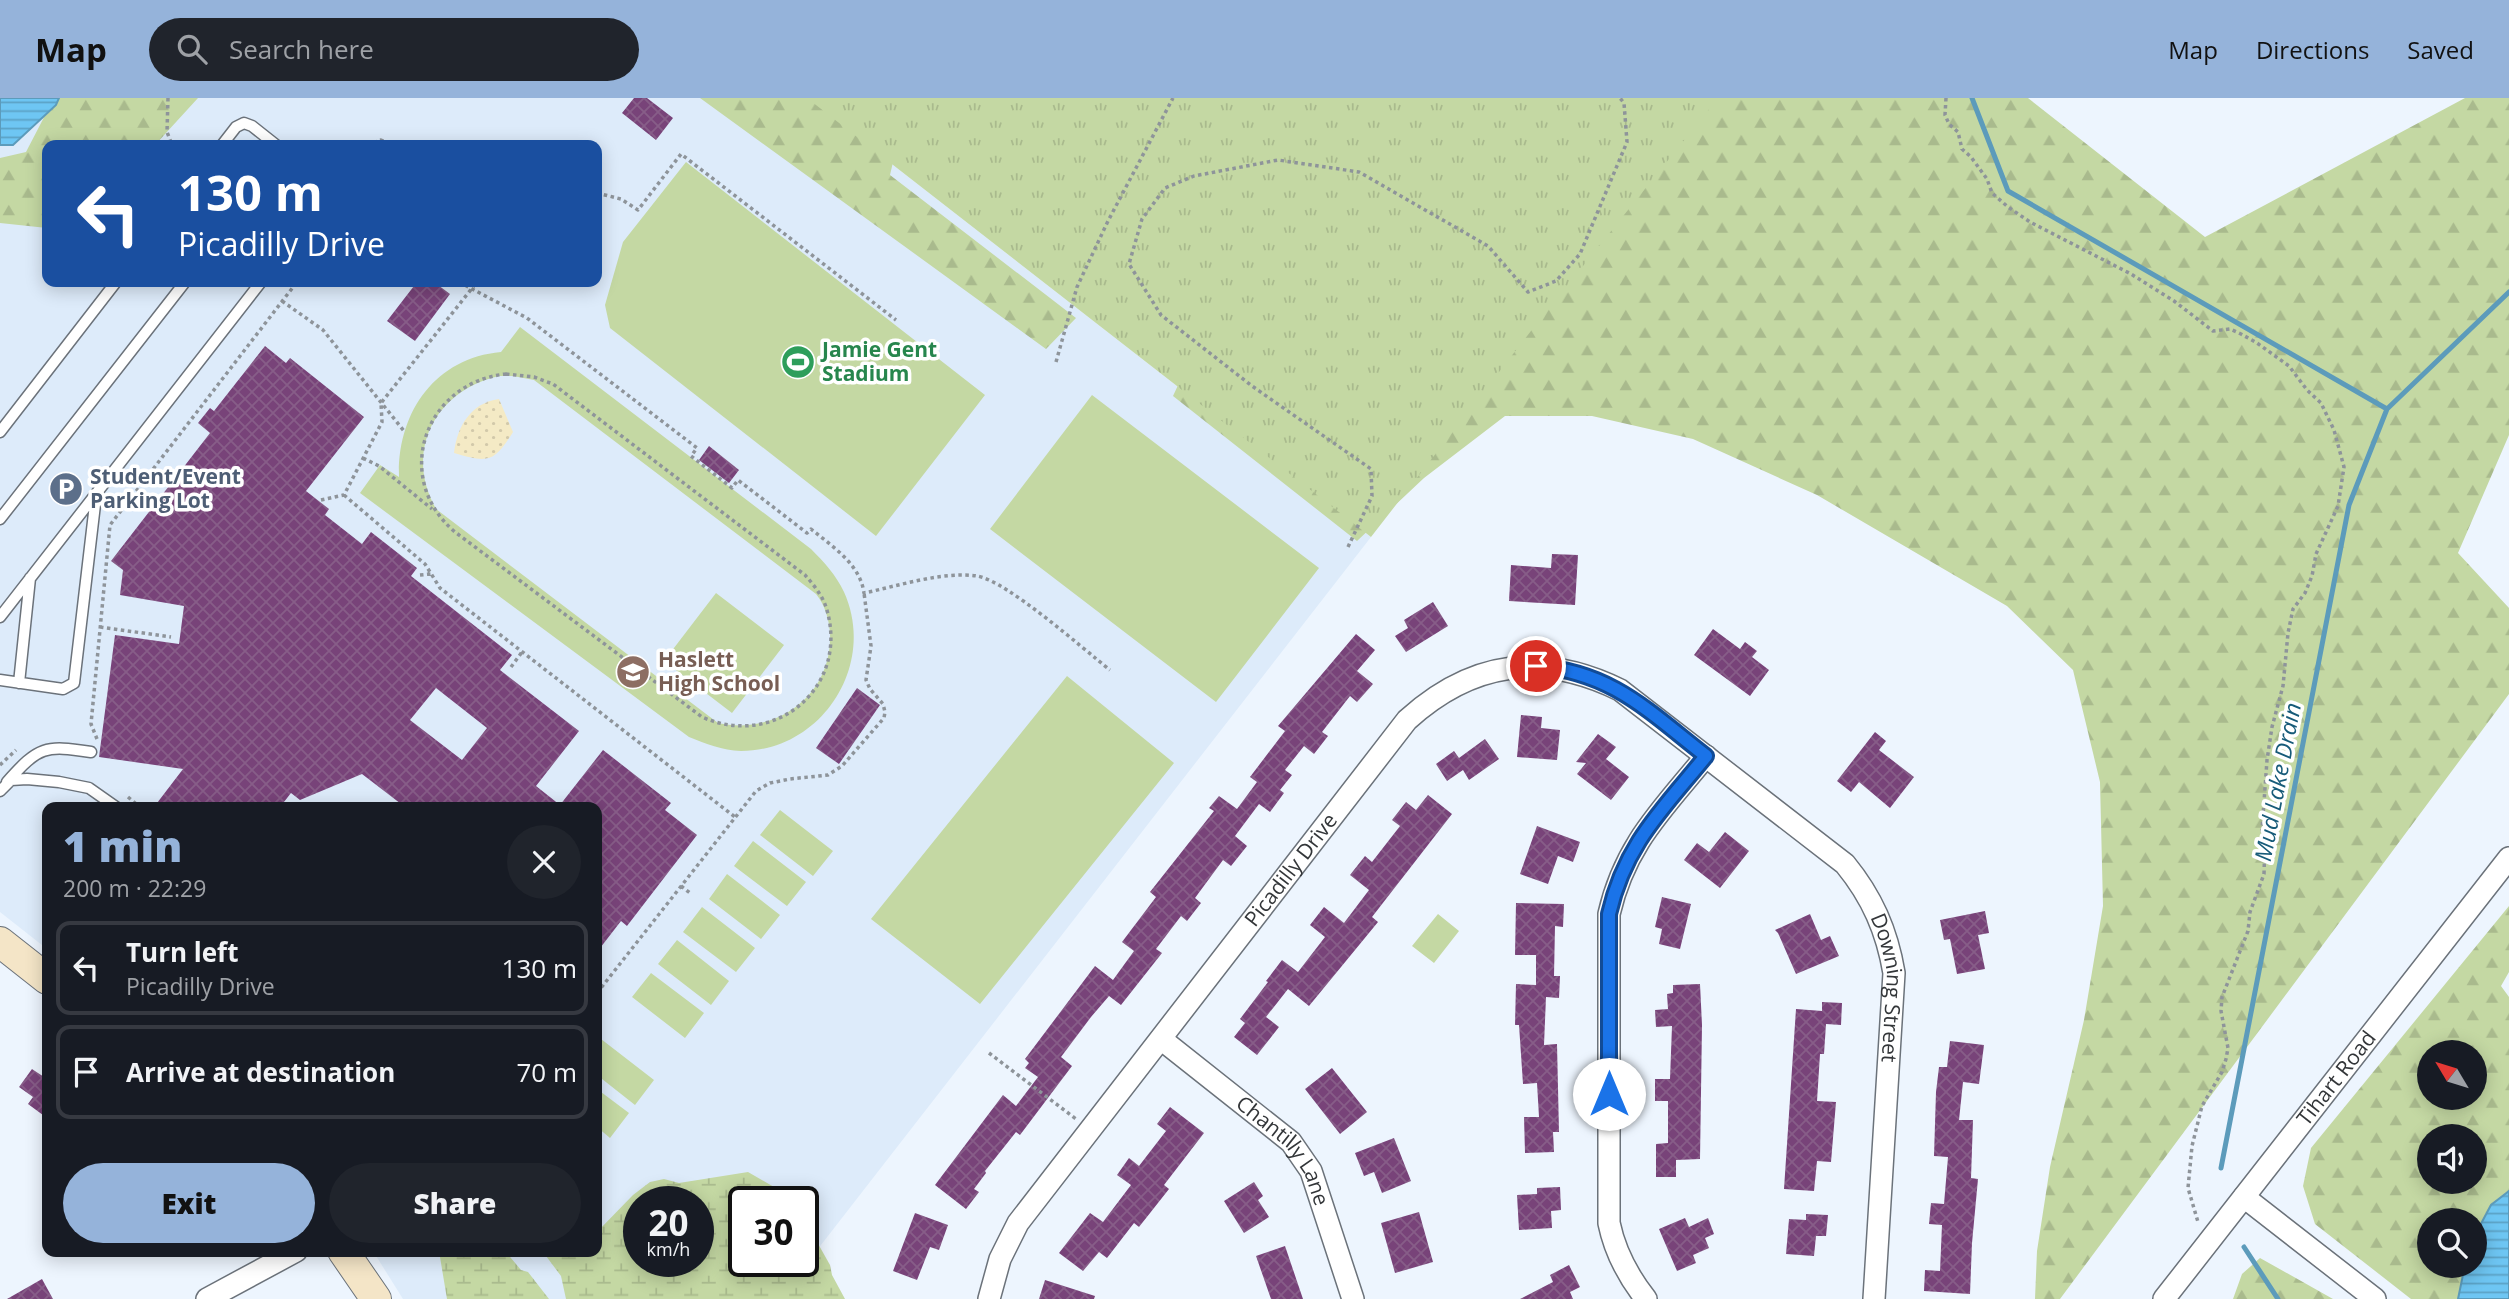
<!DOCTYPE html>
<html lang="en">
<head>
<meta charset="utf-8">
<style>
	:root { --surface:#171b24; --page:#20242c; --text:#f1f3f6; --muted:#9ea1a6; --line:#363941; --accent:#95b3da }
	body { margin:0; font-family:"Open Sans",sans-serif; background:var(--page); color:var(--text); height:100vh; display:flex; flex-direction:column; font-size:26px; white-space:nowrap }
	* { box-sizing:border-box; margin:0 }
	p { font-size:23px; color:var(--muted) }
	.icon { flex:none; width:38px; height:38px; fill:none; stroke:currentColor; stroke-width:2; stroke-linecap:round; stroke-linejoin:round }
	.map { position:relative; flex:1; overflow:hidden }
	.drawer { position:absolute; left:42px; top:704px; width:560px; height:455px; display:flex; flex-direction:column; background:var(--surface); border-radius:14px; box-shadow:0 4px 18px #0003 }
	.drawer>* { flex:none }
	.top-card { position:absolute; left:42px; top:42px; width:560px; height:147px; border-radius:14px; box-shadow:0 4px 18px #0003; background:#1a4fa0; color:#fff; overflow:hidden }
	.needle { width:46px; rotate:308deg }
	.buttons { position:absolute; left:2417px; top:942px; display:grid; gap:14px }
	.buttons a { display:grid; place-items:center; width:70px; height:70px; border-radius:50%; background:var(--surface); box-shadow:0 4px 18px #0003; font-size:35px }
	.speed { position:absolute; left:623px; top:1088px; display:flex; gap:14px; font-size:35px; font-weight:700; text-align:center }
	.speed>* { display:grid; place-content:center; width:91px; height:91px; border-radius:50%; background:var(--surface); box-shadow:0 4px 18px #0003; line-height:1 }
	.speed small { font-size:18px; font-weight:400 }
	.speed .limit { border:4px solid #111; border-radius:10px; background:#fff; color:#111 }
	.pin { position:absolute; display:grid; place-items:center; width:60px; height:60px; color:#fff; margin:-30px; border:4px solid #fff; border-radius:50%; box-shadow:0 2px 7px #0007 }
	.me { position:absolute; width:77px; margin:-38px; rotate:0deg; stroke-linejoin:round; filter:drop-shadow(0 0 5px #0008) }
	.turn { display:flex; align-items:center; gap:24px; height:147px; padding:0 21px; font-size:32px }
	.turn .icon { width:91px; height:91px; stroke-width:2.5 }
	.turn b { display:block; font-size:49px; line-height:60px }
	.round { display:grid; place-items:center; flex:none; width:74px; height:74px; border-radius:37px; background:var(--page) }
	.head { display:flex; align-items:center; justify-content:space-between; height:119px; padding:0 21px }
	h1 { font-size:42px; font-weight:800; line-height:52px; color:var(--accent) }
	.primary-button { display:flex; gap:14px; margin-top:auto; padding:14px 21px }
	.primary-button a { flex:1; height:80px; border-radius:42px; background:var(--accent); color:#111; font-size:28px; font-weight:800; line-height:80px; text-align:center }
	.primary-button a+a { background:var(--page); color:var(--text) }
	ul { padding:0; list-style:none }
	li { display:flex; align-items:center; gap:21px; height:94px; margin:0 14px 10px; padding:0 7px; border:4px solid var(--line); border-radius:14px }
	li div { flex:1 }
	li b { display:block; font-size:26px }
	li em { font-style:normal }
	header { display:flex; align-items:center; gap:42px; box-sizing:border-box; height:98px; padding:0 35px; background:var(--accent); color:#111 }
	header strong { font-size:33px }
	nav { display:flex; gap:38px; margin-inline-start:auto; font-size:24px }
	.search { width:490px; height:63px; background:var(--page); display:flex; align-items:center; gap:18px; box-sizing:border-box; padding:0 24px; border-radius:38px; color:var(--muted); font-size:26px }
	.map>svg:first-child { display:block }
</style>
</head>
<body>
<header>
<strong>Map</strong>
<div class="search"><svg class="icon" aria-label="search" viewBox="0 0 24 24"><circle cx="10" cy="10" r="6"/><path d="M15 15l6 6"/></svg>Search here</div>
<nav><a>Map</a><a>Directions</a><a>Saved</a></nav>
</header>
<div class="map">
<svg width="2509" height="1201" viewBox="0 0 2509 1201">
	<defs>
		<pattern id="forest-firs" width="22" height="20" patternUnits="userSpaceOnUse" patternTransform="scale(1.75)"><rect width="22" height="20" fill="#c4d8a3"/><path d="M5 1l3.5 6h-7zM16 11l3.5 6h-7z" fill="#a9ba8d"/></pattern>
		<pattern id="wetland-marsh" width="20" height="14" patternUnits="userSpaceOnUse" patternTransform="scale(1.75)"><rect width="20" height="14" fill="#c4d8a3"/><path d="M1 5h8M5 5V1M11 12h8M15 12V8" fill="none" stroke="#a9ba8d"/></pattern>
		<pattern id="sand-dots" width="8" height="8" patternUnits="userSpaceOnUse" patternTransform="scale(1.75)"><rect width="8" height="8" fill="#f4eac5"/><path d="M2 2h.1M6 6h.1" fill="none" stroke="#d2c9aa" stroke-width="1.8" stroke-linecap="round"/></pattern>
		<pattern id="park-tufts" width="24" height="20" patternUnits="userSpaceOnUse" patternTransform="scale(1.75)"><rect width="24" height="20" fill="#c4d8a3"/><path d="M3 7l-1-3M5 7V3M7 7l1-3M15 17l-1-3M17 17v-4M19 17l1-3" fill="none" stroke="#a9ba8d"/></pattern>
		<pattern id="water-rules" width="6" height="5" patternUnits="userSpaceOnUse" patternTransform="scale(1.75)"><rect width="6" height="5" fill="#6ec6f3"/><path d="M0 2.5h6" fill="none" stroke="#5ba2c6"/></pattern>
		<pattern id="building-cross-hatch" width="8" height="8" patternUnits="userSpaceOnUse" patternTransform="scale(1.75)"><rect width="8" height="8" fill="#784379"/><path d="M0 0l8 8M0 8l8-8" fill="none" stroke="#875d88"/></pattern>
	</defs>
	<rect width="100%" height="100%" fill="#edf5fe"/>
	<path fill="#ddebfa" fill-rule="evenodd" d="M0,0H807L1371,439L779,1201H403L373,1153H597V709H47V851L0,814ZM47,47H597V184H47ZM639,1104H698V1164H639ZM744,1104H803V1164H744Z"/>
	<path fill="#c4d8a3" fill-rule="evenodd" d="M686,64L985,297L876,438L610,230L605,207L623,144Z
		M520,229L811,451C824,464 836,477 844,494C877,567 822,653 741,653C722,652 706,646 689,639L360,395L380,367L399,379C397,316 434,260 501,254ZM499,278H513L534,282L816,496C825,507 829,521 830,535C833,597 776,638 718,625L436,411C403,353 436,292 499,278Z
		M1092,297L1319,470L1216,604L990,431Z
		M716,495L784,547L732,615L664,563Z
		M1067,578L1174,665L980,906L871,821Z
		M780,712L833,753L813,778L760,737Z
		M753,743L806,784L787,808L734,768Z
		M727,776L780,817L761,841L709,801Z
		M702,809L755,850L736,874L683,834Z
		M1438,816L1459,833L1434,865L1412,848Z
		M677,842L729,883L711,907L658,866Z
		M651,875L704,915L685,940L632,899Z
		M601,941L654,982L635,1007L597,977V947Z
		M597,991L629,1015L610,1040L597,1029Z"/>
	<path fill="url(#forest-firs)" fill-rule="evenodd" d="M54,0H198L155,47H47V130L0,125V60L26,54Z
		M700,0H908L890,77L1076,220L1046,251Z
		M1139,0H2028L2205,139L2465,0H2509V337L2458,455L2509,510V596L2060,1201H2035L2037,1153L2050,1069L2084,922L2103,808L2100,684L2073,572L2007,508L1817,397L1693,341L1592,318H1505L1424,380L1357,443L1173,298L1207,225Z
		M2509,808V874L2501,888L2509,899V1201H2411L2315,1126L2303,1088L2311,1050ZM2429,954H2474V999H2429ZM2429,1038H2474V1083H2429ZM2429,1122H2474V1167H2429Z
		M2260,1160L2333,1201H2233L2242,1176Z"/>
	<path fill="url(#wetland-marsh)" fill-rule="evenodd" d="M748,1074L786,1096L792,1104H744V1164H803V1119L830,1167L832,1177L845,1201H566L561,1178L546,1158L550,1154L597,1153V1134L633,1097L650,1084L664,1081L679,1085ZM639,1104H698V1164H639Z
		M439,1153H505L521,1172L528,1174L549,1201H447Z"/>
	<path fill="url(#sand-dots)" d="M499,301L513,334C494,365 488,365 454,355C457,328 471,305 499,301Z"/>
	<path fill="url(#park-tufts)" d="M807,0H1718L1534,229L1371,439Z"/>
	<path fill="url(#water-rules)" stroke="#5c9bbb" stroke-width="2" d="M0,0H59L56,7L13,47H0Z
		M2509,1093V1201H2458L2465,1167H2474L2475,1137L2491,1107Z"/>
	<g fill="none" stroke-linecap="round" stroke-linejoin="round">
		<path stroke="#5c9bbb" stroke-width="5" d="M1972,0L2008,93L2387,311L2509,194
			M2221,1070L2349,407L2387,311
			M2244,1149L2278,1201"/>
	</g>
	<path fill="url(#building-cross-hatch)" fill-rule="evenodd" d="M634,0H647L673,20L656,42L622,15Z
		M417,184H434L450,196L415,243L387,223Z
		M265,248L286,265L290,260L364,319L306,393L329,411L325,417L362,446L371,434L417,470L411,478L512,557L500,572L579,633L536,688L560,707L603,652L671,705L665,712L697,737L627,828L621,823L597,854V709H405L362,676L300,702L291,695L280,709H154L183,671L99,659L115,537L179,546L184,508L120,497L123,472L111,463L210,335L198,325L210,310L214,313ZM436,590L487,630L462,662L410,622Z
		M709,348L739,372L729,385L699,362Z
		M1552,456L1578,457L1575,507L1509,503L1511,467L1551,470Z
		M1433,504L1448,528L1406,554L1395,538L1408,530L1404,522Z
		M1713,531L1740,551L1745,544L1757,553L1752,559L1769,572L1750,598L1694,557Z
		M1356,536L1375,552L1357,573L1373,586L1357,604L1350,598L1322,634L1328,638L1314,656L1304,648L1285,672L1292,677L1280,692L1284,695L1270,714L1259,706L1235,738L1247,748L1231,768L1223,762L1195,800L1201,805L1187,823L1181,818L1156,851L1162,855L1121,907L1109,898L1091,919L1061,959L1072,968L1020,1037L1016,1034L985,1073L986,1075L974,1091L979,1094L966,1111L935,1087L1003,997L1016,1008L1038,979L1025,970L1029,965L1025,961L1095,868L1113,882L1134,853L1122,844L1156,799L1150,794L1214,713L1209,710L1219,698L1237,711L1257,684L1250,679L1285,633L1278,628Z
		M857,590L880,607L839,666L816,650Z
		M1521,617L1542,619L1541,630L1560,632L1557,662L1517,659Z
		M1875,634L1886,643L1879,652L1914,679L1890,710L1859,684L1851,694L1837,683Z
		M1598,636L1616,649L1606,661L1629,679L1611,702L1577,676L1586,665L1576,664Z
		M1485,641L1499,661L1469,682L1463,672L1447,683L1436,666L1454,653L1459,660Z
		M1428,697L1452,716L1372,819L1378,824L1309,908L1288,891L1266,919L1279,929L1257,957L1234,939L1245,925L1240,921L1268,884L1266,883L1282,862L1298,874L1325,839L1310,827L1324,809L1344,825L1369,792L1350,777L1365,758L1372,764L1400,728L1392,722L1406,704L1416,712Z
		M1537,728L1580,744L1573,764L1558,758L1548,786L1520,776Z
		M1725,734L1749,753L1720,790L1684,762L1697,745L1709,754Z
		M1662,799L1691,806L1680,851L1659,846L1662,831L1655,829Z
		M1516,805L1564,806L1563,829L1555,828L1554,878H1560L1559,900L1546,899L1544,947L1557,946L1559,1034H1553L1554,1054L1525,1055L1524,1019H1539L1537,985L1523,986L1519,927H1515L1516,886L1536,887V857H1515Z
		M1985,813L1989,835L1978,837L1985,871L1957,876L1950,841L1944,842L1940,822Z
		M1810,816L1821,842L1830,838L1839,858L1796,876L1778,835L1775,832Z
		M1700,886L1702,927L1700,1061L1676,1062V1079H1656V1046L1668,1045V1003H1655V981H1670L1672,928L1656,929L1655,912L1668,911L1667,896L1673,895V887Z
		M1822,904L1842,905L1841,927L1826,926L1824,956H1820L1817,1003L1836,1004L1831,1064L1817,1063L1814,1093L1784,1091L1796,911L1822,913Z
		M1950,943L1984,947L1979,986L1963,984L1959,1022H1973L1971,1080L1978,1081L1972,1145L1970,1196L1924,1193L1925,1172L1940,1173L1942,1127L1929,1126L1931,1105L1944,1106L1948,1059L1934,1058L1936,994L1939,969H1947Z
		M1332,970L1367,1014L1340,1036L1305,991Z
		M32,971L47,981V1020L28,1006L33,999L19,989Z
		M1170,1009L1204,1035L1164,1087L1169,1091L1139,1129L1134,1125L1107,1160L1099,1154L1083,1173L1059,1155L1090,1115L1103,1124L1131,1087L1117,1077L1129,1060L1139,1068L1166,1033L1157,1026Z
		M1394,1040L1411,1083L1382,1095L1374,1074L1364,1078L1355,1055Z
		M1254,1084L1263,1098L1258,1102L1269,1119L1244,1135L1224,1103Z
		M1560,1089L1561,1112L1551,1113L1552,1130L1519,1132L1517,1097L1537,1096V1090Z
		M1419,1114L1433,1164L1395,1175L1381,1125Z
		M915,1115L948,1127L939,1152L930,1149L917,1182L893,1173Z
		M1806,1116L1828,1117L1826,1138H1816L1814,1158L1786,1156L1789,1121L1806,1122Z
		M1685,1120L1689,1129L1708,1120L1714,1136L1705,1140L1709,1150L1693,1157L1696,1165L1677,1173L1659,1131Z
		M1285,1148L1303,1201H1271L1256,1158Z
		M1569,1167L1580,1189L1570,1194L1573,1201H1520L1553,1184L1550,1177Z
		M42,1181L53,1201H7Z
		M1045,1182L1095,1198L1094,1201H1039Z"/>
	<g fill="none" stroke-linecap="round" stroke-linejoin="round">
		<g stroke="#6b727a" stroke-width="13">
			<path id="service" d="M222,47L236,29L244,25L252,28L276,47
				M0,334L116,184
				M0,421L185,184
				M0,519L261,184
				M0,582L63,591L74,585L96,398
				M19,585L30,480
				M7,684C39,648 45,647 91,654
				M0,693L11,682L27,681L59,684L89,690L116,709"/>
		</g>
		<g stroke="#6b727a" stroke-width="24">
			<g id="minor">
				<path id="s1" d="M1161,941L1291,1044L1311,1073L1353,1201"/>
				<path d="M2244,1099L2375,1201"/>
				<path d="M207,1201L296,1153"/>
				<path id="s2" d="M989,1201L1000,1161L1018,1125L1407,622C1471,564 1541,553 1620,592L1845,766C1872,799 1887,833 1894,875L1874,1201"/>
				<path d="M1646,1201C1627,1177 1615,1154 1609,1125V816C1625,746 1663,711 1706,658"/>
				<path id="s3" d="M2164,1201L2509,760"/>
			</g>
		</g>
		<g stroke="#6b727a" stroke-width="32">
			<path id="secondary" d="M0,844L47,881
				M343,1153L376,1201"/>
		</g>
		<path stroke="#8e949a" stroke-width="3.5" stroke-dasharray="3.5 3.5" stroke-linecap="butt" d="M168,0L167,34L172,47
			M1946,0L1945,17L1949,26L1958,34L1962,51L1971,59L1987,81L1992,95L2008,109L2030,124L2131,176L2174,203L2213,233L2230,231L2241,236L2257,245L2289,268L2307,292L2321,305L2334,332L2344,369L2338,408L2316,456L2312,478L2305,495L2293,511L2288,535L2283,588L2272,629L2267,662L2262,732L2265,744L2264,776L2250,814L2248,833L2222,899L2221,913L2228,950L2226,961L2222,974L2202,1008L2192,1048L2188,1090L2198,1124
			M367,47L381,42L393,47
			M597,95L621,101L638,112L681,56L896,222
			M459,184L527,220L697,350L691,358L732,390L738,382L807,435L811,431C833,449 860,466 864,495C898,488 943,473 977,478C1007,483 1082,550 1110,572
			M282,203L323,232L404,333
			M1056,264L1077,189L1108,123L1173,0
			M506,276L534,279L553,286L805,477C813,486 822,497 826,509C851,588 776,652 702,619L455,434C391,380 425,284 506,276Z
			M363,360L379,368L432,411
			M344,397L425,466L440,490L735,719
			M321,402L344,397L382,324L381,305L477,184
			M1348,449L1372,398L1371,371L1252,288L1161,217L1129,166L1142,121L1165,90L1194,78L1278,62L1359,74L1488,148L1528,194L1556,183L1580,156L1627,44L1624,5L1620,0
			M420,477L431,476
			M100,529L171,539
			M511,569L522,554
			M97,641L91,626L110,427L297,184
			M0,667L16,652
			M128,699L140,709
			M681,788L690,795
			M597,895L756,693L770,685L790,681L828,677L842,668L884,620L885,614L883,606L870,591L866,582L871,548L864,495
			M989,955L1076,1021"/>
		<use href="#service" stroke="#fff" stroke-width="10"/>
		<use href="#minor" stroke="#fff" stroke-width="21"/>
		<use href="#secondary" stroke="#f4e5c7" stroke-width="30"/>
	</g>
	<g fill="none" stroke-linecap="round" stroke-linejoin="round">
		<g stroke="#114b97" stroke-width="18">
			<path id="route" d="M1536,568C1612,574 1648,613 1706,658C1663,711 1625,746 1609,816V996"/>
		</g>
		<use href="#route" stroke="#1a73e8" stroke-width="12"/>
	</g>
	<defs>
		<g id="stadium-disc" transform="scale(1.75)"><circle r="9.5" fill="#2e9e5b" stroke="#fff"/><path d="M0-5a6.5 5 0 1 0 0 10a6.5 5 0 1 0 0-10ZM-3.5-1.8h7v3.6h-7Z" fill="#fff"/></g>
		<g id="parking-disc" transform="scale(1.75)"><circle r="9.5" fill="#5c6f8a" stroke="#fff"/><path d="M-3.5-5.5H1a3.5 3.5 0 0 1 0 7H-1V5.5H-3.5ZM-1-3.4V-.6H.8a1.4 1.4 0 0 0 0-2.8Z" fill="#fff"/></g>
		<g id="school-disc" transform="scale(1.75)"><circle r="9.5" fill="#8d6e63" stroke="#fff"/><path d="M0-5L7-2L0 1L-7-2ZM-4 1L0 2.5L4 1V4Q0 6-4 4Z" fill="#fff"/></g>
	</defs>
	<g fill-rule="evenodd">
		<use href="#stadium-disc" x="798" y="264"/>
		<use href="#parking-disc" x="66" y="391"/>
		<use href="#school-disc" x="633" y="574"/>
	</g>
	<g text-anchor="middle" stroke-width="7" stroke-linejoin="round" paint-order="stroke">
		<g font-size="21" font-weight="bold" fill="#27864d" stroke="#fff" text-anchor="start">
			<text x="822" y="259">Jamie Gent<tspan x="822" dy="24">Stadium</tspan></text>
		</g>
		<g font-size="21" font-weight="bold" fill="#4e5e75" stroke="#fff" text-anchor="start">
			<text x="90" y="386">Student/Event<tspan x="90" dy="24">Parking Lot</tspan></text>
		</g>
		<g font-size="21" font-weight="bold" fill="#785e54" stroke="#fff" text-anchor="start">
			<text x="658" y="569">Haslett<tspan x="658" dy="24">High School</tspan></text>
		</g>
		<g font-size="21" fill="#333639" stroke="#fff">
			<text dy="7" stroke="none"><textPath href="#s2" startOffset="528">Picadilly Drive</textPath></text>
			<text dy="7" stroke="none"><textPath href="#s2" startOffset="1368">Downing Street</textPath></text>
			<text dy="7" stroke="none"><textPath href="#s3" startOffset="280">Tihart Road</textPath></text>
			<text dy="7" stroke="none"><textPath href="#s1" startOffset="168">Chantilly Lane</textPath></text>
		</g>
		<g font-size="23" font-style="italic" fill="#175b79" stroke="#fff">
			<text transform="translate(2278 684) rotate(-79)" y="8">Mud Lake Drain</text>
		</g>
	</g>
</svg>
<div class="buttons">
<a><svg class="needle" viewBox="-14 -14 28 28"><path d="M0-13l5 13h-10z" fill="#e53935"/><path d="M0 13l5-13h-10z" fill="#9ea1a6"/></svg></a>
<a><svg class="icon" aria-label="sound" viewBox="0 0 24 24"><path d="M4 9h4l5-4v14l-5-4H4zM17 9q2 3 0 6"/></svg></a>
<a><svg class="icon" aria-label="search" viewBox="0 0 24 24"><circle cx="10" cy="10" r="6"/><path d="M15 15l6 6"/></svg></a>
</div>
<div class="speed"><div>20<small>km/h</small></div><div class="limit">30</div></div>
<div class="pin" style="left:1536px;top:568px;background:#d93025"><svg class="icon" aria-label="arrive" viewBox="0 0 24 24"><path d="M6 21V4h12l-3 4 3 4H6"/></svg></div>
<svg class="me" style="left:1609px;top:996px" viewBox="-20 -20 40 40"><circle r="19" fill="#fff"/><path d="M0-13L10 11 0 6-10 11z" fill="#1a73e8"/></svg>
<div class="top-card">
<div class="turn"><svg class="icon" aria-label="left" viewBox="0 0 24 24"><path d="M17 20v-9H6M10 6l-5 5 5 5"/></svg><div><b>130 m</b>Picadilly Drive</div></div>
</div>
<section class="drawer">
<div class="head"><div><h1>1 min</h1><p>200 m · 22:29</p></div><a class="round"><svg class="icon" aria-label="close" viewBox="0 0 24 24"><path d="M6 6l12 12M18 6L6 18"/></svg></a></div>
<ul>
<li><svg class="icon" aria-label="left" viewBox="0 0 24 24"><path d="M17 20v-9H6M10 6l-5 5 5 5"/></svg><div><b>Turn left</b><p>Picadilly Drive</p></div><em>130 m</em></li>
<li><svg class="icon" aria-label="arrive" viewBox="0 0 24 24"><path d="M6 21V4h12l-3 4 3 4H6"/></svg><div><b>Arrive at destination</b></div><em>70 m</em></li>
</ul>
<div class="primary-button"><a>Exit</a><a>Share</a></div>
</section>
</div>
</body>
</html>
